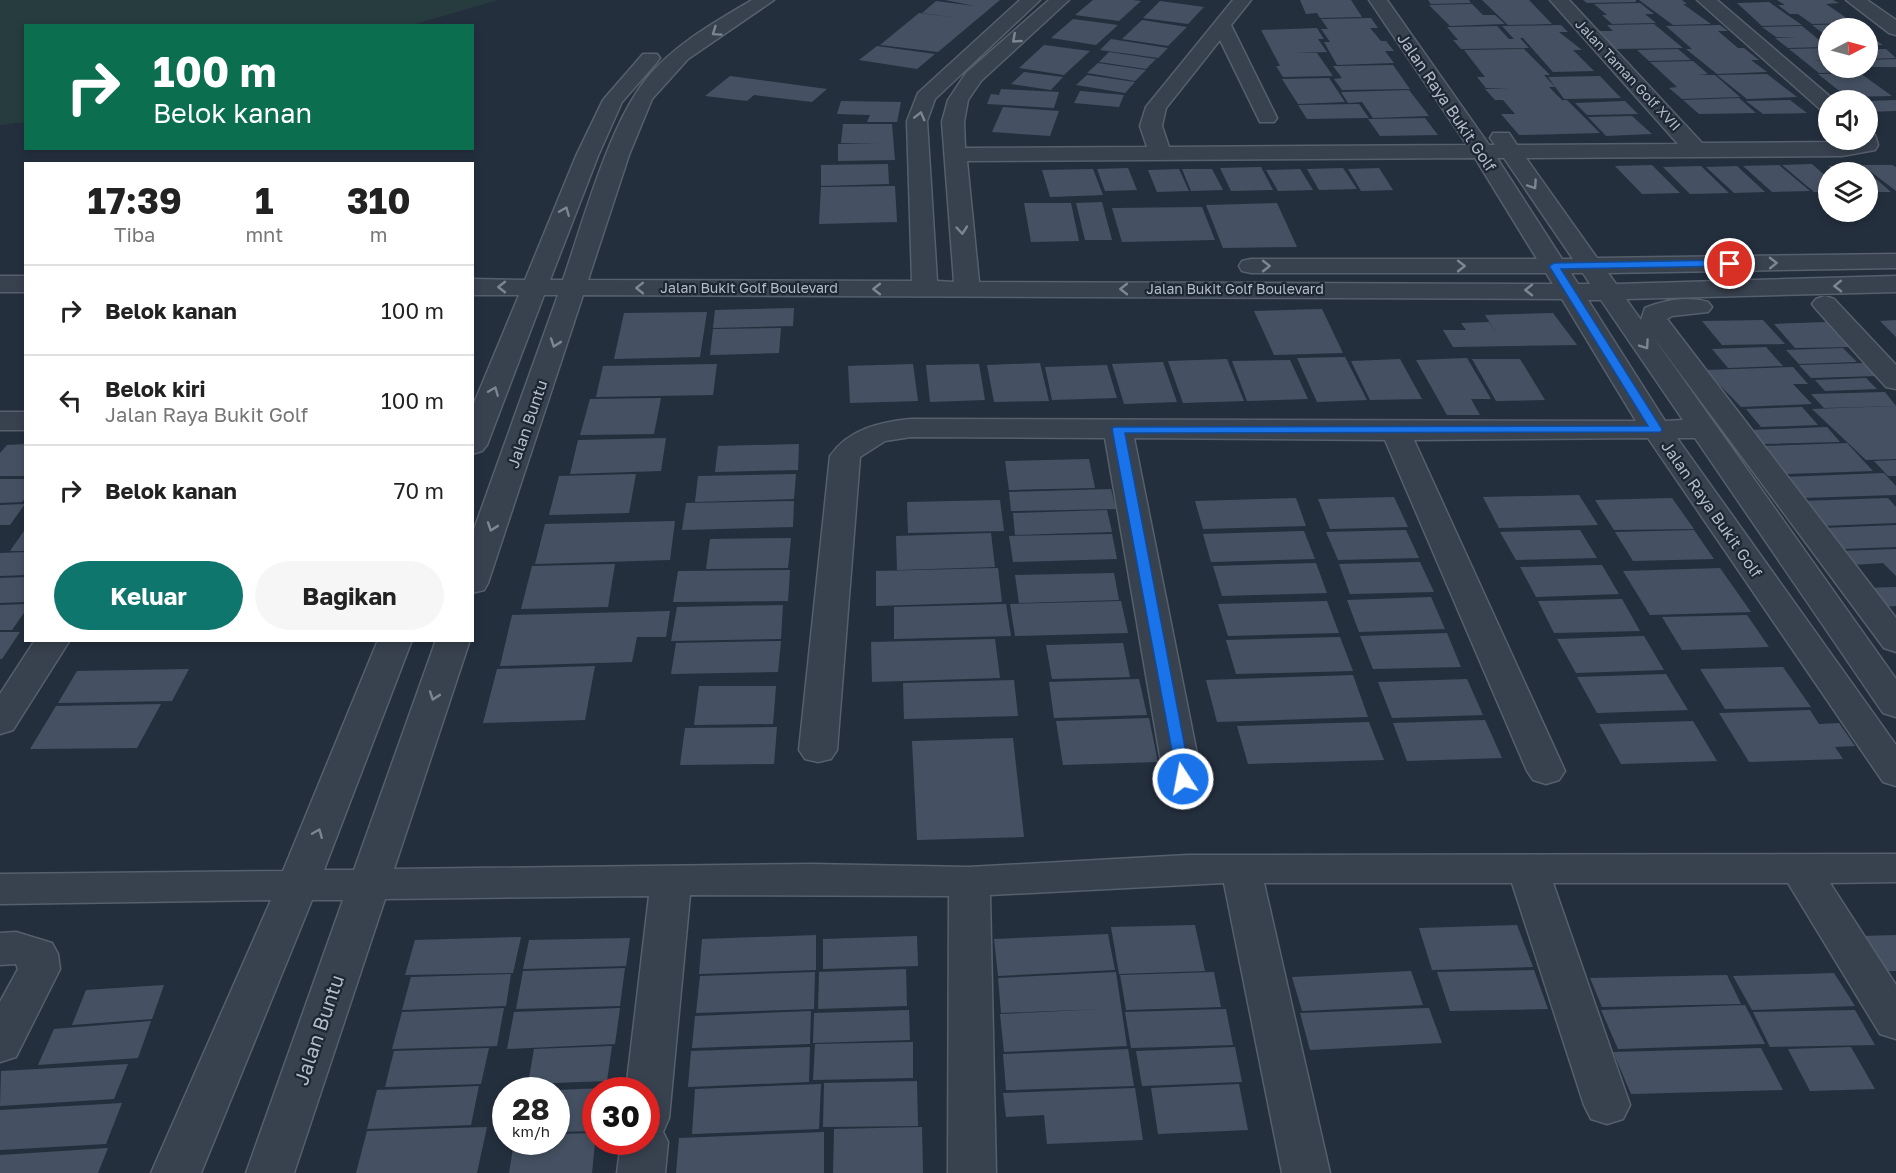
<!DOCTYPE html>
<html lang="id">
<head>
<meta charset="utf-8">
<style>
	:root { --surface:#fff; --page:#f6f6f6; --text:#222; --muted:#767676; --line:#e0e0e0; --accent:#0f766e }
	body { margin:0; font-family:"Golos Text",sans-serif; background:var(--page); color:var(--text); height:100vh; display:flex; flex-direction:column; font-size:22px; white-space:nowrap }
	* { box-sizing:border-box; margin:0 }
	p { font-size:20px; color:var(--muted) }
	.icon { flex:none; width:33px; height:33px; fill:none; stroke:currentColor; stroke-width:2; stroke-linecap:round; stroke-linejoin:round }
	.map { position:relative; flex:1; overflow:hidden }
	.side { position:absolute; left:24px; top:162px; width:450px; height:480px; display:flex; flex-direction:column; background:var(--surface); border-radius:0px; box-shadow:0 3px 9px #0003 }
	.side>* { flex:none }
	.hud { position:absolute; left:24px; top:24px; width:450px; height:126px; border-radius:0px; box-shadow:0 3px 9px #0003; background:#0b6e4f; color:#fff; overflow:hidden }
	.needle { width:39px; rotate:84deg }
	.tools { position:absolute; left:1818px; top:18px; display:grid; gap:12px }
	.tools a { display:grid; place-items:center; width:60px; height:60px; border-radius:50%; background:var(--surface); box-shadow:0 3px 9px #0003; font-size:30px }
	.speed { position:absolute; left:492px; top:1077px; display:flex; gap:12px; font-size:30px; font-weight:700; text-align:center }
	.speed>* { display:grid; place-content:center; width:78px; height:78px; border-radius:50%; background:var(--surface); box-shadow:0 3px 9px #0003; line-height:1 }
	.speed small { font-size:15px; font-weight:400 }
	.speed .limit { border:9px solid #d22; background:#fff; color:#111 }
	.pin { position:absolute; display:grid; place-items:center; width:51px; height:51px; color:#fff; margin:-26px; border:3px solid #fff; border-radius:50%; box-shadow:0 2px 6px #0007 }
	.me { position:absolute; width:66px; margin:-33px; rotate:349deg; stroke-linejoin:round; filter:drop-shadow(0 0 4px #0008) }
	.turn { display:flex; align-items:center; gap:21px; height:126px; padding:0 30px; font-size:27px }
	.turn .icon { width:78px; height:78px; stroke-width:2.5 }
	.turn b { display:block; font-size:42px; line-height:51px }
	.eta { display:flex; justify-content:space-evenly; align-items:center; height:102px; text-align:center }
	.eta b { font-size:36px; font-weight:700; line-height:42px }
	.button { display:flex; gap:12px; margin-top:auto; padding:12px 30px }
	.button a { flex:1; height:69px; border-radius:36px; background:var(--accent); color:#fff; font-size:24px; font-weight:700; line-height:69px; text-align:center }
	.button a+a { background:var(--page); color:var(--text) }
	ul { padding:0; list-style:none }
	li { display:flex; align-items:center; gap:18px; height:90px; padding:0 30px; border-top:2px solid var(--line) }
	li div { flex:1 }
	li b { display:block; font-size:22px }
	li em { font-style:normal }
	.map>svg:first-child { display:block }
</style>
</head>
<body>
<div class="map">
<svg width="1896" height="1173" viewBox="0 0 1896 1173">
	<rect width="100%" height="100%" fill="#242f3e"/>
	<path fill="#263c3f" d="M0,0H498L412,25L26,26L25,122L0,125Z"/>
	<path fill="#455162" d="M945,0H1000L938,52L880,45L919,13L957,18L922,13L936,1L975,6Z
		M1093,0H1132L1141,1L1119,21L1075,15Z
		M1300,0H1351L1362,17L1320,18L1317,13L1306,14Z
		M1428,0H1469L1471,3L1431,4Z
		M1482,0H1529L1552,24L1508,25Z
		M1583,0H1636V2L1587,3Z
		M1639,0H1682L1687,4H1683L1711,24L1673,25Z
		M1777,0H1833L1839,3L1826,4L1854,23L1812,24L1798,14H1790L1778,5H1785Z
		M1160,1L1204,7L1188,24L1143,18Z
		M1769,2L1786,14L1802,25L1762,26L1737,3Z
		M1640,3L1654,14H1645L1656,23L1612,24L1602,15H1607L1594,4Z
		M1472,4L1483,15H1495L1505,24L1450,26L1429,5Z
		M1371,18L1378,28H1370L1381,41H1386L1394,51H1385L1394,63L1337,65L1324,42H1330L1321,29H1328L1321,19Z
		M1073,19L1118,25L1096,45L1051,38Z
		M1142,20L1187,27L1168,46L1122,39Z
		M1654,24L1683,48L1613,49L1595,31H1613L1607,25Z
		M1857,24L1863,28H1828V37L1812,25Z
		M1561,25L1568,32H1559L1582,50H1573L1594,71L1553,72L1523,38H1520L1529,48L1461,49L1453,40H1458L1447,27L1497,26L1509,39H1514L1502,26Z
		M1720,25L1728,31H1718L1738,48H1744L1759,60H1751L1767,72L1717,74L1686,49H1692L1666,26Z
		M1802,26L1828,47L1788,48L1775,38L1798,37H1776L1762,27Z
		M1317,28L1324,39H1318L1327,52L1294,53H1317L1333,76L1283,77L1276,66H1280L1261,30Z
		M1868,31L1873,35H1868L1883,45L1868,46Z
		M1111,39L1168,48L1158,58L1100,50Z
		M1044,45L1090,51L1064,75L1019,68Z
		M877,46L935,54L917,69L859,60Z
		M1828,48V60L1813,61H1828V68H1856L1862,72L1819,73L1789,49Z
		M1524,49L1550,75H1544L1555,87H1549L1562,100H1567L1600,133L1519,135L1501,114H1515L1503,100H1495L1485,89L1509,88H1486L1477,77H1485L1464,50Z
		M1678,49L1691,60L1649,61L1637,50Z
		M1868,49H1886L1896,58L1868,59Z
		M1109,52L1156,59L1146,69L1099,62Z
		M1896,59V67H1868V60Z
		M1693,61L1708,74L1698,75H1715L1740,97L1682,99L1669,88L1677,87L1650,62Z
		M1098,63L1146,70L1135,81L1087,73Z
		M1393,65L1410,89L1342,90L1334,79L1342,78L1333,66Z
		M1024,72L1063,77L1051,90L1011,84Z
		M1860,73L1892,96L1847,97L1818,74Z
		M1767,74L1797,97L1747,99L1717,75Z
		M1087,75L1135,82L1125,93L1076,85Z
		M730,76L827,89L812,102L754,95L747,101L705,96Z
		M1600,76L1621,98L1564,99L1548,77Z
		M1329,78L1345,102L1298,104L1282,79Z
		M1001,89L1059,92L1054,108L987,104L991,94L999,95Z
		M1409,90L1429,116L1373,118L1362,102L1348,103L1341,92Z
		M1080,91L1124,95L1119,107L1074,103Z
		M1739,98L1756,113L1699,114L1683,100Z
		M1790,100L1807,113L1763,114L1746,101Z
		M1896,100V111L1868,112V101Z
		M841,101L901,102L897,122H867L870,115L837,114Z
		M1625,101L1638,114L1587,115L1575,103Z
		M1359,104L1369,118L1307,119L1298,105Z
		M1003,107L1059,111L1050,136L992,132Z
		M1632,116L1652,134L1606,136L1588,117Z
		M1425,118L1438,135L1380,136L1368,119Z
		M843,124H892L895,160L838,161V144L878,143H841Z
		M888,164L889,184L821,186V165Z
		M1812,164L1828,178V192H1814L1782,165Z
		M1652,165L1680,193L1642,194L1615,166Z
		M1779,165L1810,191L1772,192L1743,166Z
		M1859,165L1868,172L1891,192H1868V172H1836L1828,166Z
		M1862,165H1892L1896,167V191Z
		M1701,166L1729,193L1690,194L1663,167Z
		M1737,166L1765,192L1734,193L1706,167Z
		M1261,167L1273,190L1231,191L1220,168Z
		M1128,168L1137,190L1105,191L1097,169Z
		M1343,168L1357,189L1319,190L1307,169Z
		M1379,168L1393,190L1361,191L1348,169Z
		M1093,169L1103,195L1050,197L1042,170Z
		M1179,169L1189,191L1157,192L1148,170Z
		M1182,169H1212L1223,190L1191,191Z
		M1300,169L1313,190L1278,191L1266,170Z
		M895,186L897,222L819,224L821,187Z
		M1102,202L1112,240H1085L1076,203Z
		M1024,203H1071L1079,241L1031,242Z
		M1277,203L1297,247L1223,248L1206,205Z
		M1202,207L1215,240L1122,242L1112,208Z
		M794,308L793,326L713,328L715,310Z
		M1322,309L1343,353L1274,355L1254,311Z
		M707,312L700,357L614,359L624,313Z
		M1553,313L1577,345L1453,347L1443,330H1466L1461,323L1489,322L1500,339L1485,315Z
		M1763,320L1785,344L1722,345L1702,321Z
		M1896,320V337L1880,321Z
		M1826,322L1849,347L1795,348L1774,324Z
		M781,328L779,353L710,355L713,329Z
		M1766,347L1783,366L1728,368L1712,349Z
		M1843,348L1857,362L1799,364L1786,350Z
		M1345,357L1367,400L1317,402L1297,358Z
		M1467,358L1491,399H1471L1480,415H1447L1416,360Z
		M1227,359L1244,401L1183,403L1168,361Z
		M1400,359L1422,399L1370,400L1351,361Z
		M1472,359H1520L1545,400L1496,401Z
		M1290,360L1308,399L1247,401L1232,361Z
		M1163,362L1177,402L1124,404L1112,364Z
		M1040,363L1049,401L994,402L987,365Z
		M1865,363L1877,376L1811,378L1799,365Z
		M717,364L713,395L596,397L603,366Z
		M913,364L918,401L850,403L848,366Z
		M979,364L985,400L930,402L926,365Z
		M1107,365L1117,398L1052,400L1045,367Z
		M1793,367L1808,384H1793L1812,404L1741,407L1705,370Z
		M1866,378L1877,389L1825,391L1815,380Z
		M1885,392L1896,406L1824,408L1811,394Z
		M661,398L654,434L580,435L590,399Z
		M1896,406V459L1866,460L1812,409Z
		M1802,407L1818,425L1761,427L1746,409Z
		M1827,427L1840,442L1763,444L1751,430Z
		M666,438L661,471L570,474L578,440Z
		M1847,443L1873,471L1787,474L1763,446Z
		M26,444V476H0V453L7,445Z
		M799,444L798,470L715,472L718,446Z
		M1089,459L1095,488L1009,490L1005,461Z
		M1896,460V476H1888L1874,461Z
		M1884,473L1896,486V495L1801,498L1783,477Z
		M636,474L629,513L549,515L559,476Z
		M796,474L794,499L695,502L698,476Z
		M0,479H26V497L22,502L0,503Z
		M1111,489L1116,509L1011,511L1009,492Z
		M1579,495L1598,525L1499,528L1483,497Z
		M1394,497L1408,527L1330,529L1318,499Z
		M1296,498L1306,526L1203,529L1195,501Z
		M1672,498L1694,529L1614,530L1595,500Z
		M1888,498L1896,507V523L1822,526L1802,501Z
		M1000,500L1004,531L908,533L907,502Z
		M794,501L793,527L682,530L686,503Z
		M25,504L10,525H0V505Z
		M1107,510L1112,532L1015,535L1013,513Z
		M675,521L670,560L535,564L545,524Z
		M1896,525V547L1841,549L1823,528Z
		M26,528V551H10Z
		M1406,530L1419,558L1338,560L1326,532Z
		M1580,530L1597,558L1516,560L1500,532Z
		M1694,530L1714,559L1633,561L1615,532Z
		M1304,531L1315,559L1211,562L1203,534Z
		M991,533L995,567L897,570L896,536Z
		M1112,534L1117,559L1013,562L1009,536Z
		M791,538L788,568L706,569L710,539Z
		M1896,549V576L1883,563L1852,565L1840,551Z
		M26,552V575L0,576V553Z
		M1420,562L1434,592L1350,594L1339,564Z
		M1316,563L1327,593L1222,596L1213,566Z
		M615,564L608,607L521,609L532,566Z
		M1602,565L1619,594L1536,597L1520,567Z
		M998,568L1002,602L876,606V571Z
		M1720,568L1751,612L1650,615L1623,571Z
		M790,570L788,601L673,602L678,571Z
		M1114,573L1119,600L1019,603L1015,575Z
		M26,577V602L0,603V578Z
		M1896,587V606L1879,607L1864,588Z
		M1431,597L1445,629L1359,632L1347,600Z
		M1622,599L1640,631L1554,633L1538,601Z
		M1121,601L1128,633L1015,636L1010,604Z
		M1327,601L1339,633L1228,636L1218,604Z
		M26,604V610L12,630H0V605Z
		M1006,604L1011,636L894,639V607Z
		M783,605L781,639L671,641L677,607Z
		M670,611L666,637H637L632,662L500,666L512,615Z
		M1747,615L1769,647L1682,650L1662,617Z
		M0,632H20L2,659H0Z
		M1447,633L1461,667L1373,669L1360,636Z
		M1644,636L1664,670L1576,673L1557,639Z
		M1340,637L1353,671L1236,674L1226,640Z
		M995,639L1000,678L872,682L871,642Z
		M781,641L778,672L671,674L676,643Z
		M1123,643L1130,677L1052,679L1046,645Z
		M595,666L585,720L483,723L497,669Z
		M1783,667L1811,707L1725,709L1700,669Z
		M189,669L172,701L58,703L77,671Z
		M1666,674L1688,710L1597,713L1577,677Z
		M1353,675L1368,717L1217,722L1206,680Z
		M1139,679L1147,715L1054,718L1049,682Z
		M1467,679L1483,715L1392,718L1378,682Z
		M1014,680L1018,716L904,719L903,683Z
		M699,686H776L773,724L694,725Z
		M161,704L137,748L30,749L56,706Z
		M1810,710L1819,724L1839,723L1855,746L1835,747L1843,759L1749,762L1719,713Z
		M1149,718L1158,762L1063,765L1056,721Z
		M1485,720L1502,758L1407,761L1393,723Z
		M1693,721L1717,761L1621,764L1599,724Z
		M1369,722L1384,760L1248,764L1237,726Z
		M777,727L774,764L680,765L685,728Z
		M1013,738L1024,837L917,840L912,741Z
		M1195,925L1205,971L1119,974L1111,927Z
		M1517,925L1533,967L1432,970L1419,928Z
		M1108,934L1115,970L998,976L994,939Z
		M816,935V970L699,974L702,939Z
		M1896,935V971H1885L1863,936Z
		M917,936L918,966L823,969V939Z
		M521,937L513,973L405,975L415,940Z
		M630,938L626,966L523,969L529,940Z
		M625,968L620,1006L516,1009L523,971Z
		M906,969L907,1006L818,1009L819,972Z
		M1534,970L1548,1009L1450,1011L1437,972Z
		M1411,971L1423,1005L1302,1011L1292,977Z
		M815,972L814,1009L696,1013L700,976Z
		M1116,972L1127,1046L1004,1052L1000,1014L1103,1009L1001,1013L998,978Z
		M1214,972L1221,1007L1126,1010L1120,975Z
		M1834,973L1855,1006L1752,1010L1733,976Z
		M511,974L506,1006L402,1010L411,977Z
		M1727,975L1741,1004L1602,1007L1590,978Z
		M164,985L152,1019L72,1025L86,990Z
		M1745,1005L1765,1044L1618,1049L1601,1010Z
		M504,1008L497,1046L392,1049L402,1012Z
		M620,1008L615,1044L507,1049L514,1012Z
		M1429,1008L1442,1043L1310,1050L1300,1013Z
		M1226,1009L1233,1045L1131,1048L1125,1012Z
		M909,1010L910,1040L813,1043L814,1013Z
		M1855,1010L1875,1045L1770,1047L1753,1012Z
		M811,1011L810,1044L692,1048L695,1016Z
		M151,1021L138,1058L38,1065L54,1029Z
		M913,1042V1078L813,1080L815,1044Z
		M612,1046L607,1081L528,1084L534,1049Z
		M810,1047L809,1082L688,1087L691,1051Z
		M1235,1047L1242,1082L1142,1086L1136,1051Z
		M1851,1047L1875,1089L1810,1091L1788,1049Z
		M489,1048L481,1084L385,1087L394,1051Z
		M1761,1048L1783,1090L1631,1094L1613,1052Z
		M1128,1049L1134,1086L1006,1090L1003,1054Z
		M128,1064L114,1099L0,1106L1,1071Z
		M917,1081L918,1126L823,1127L824,1083Z
		M821,1084L819,1129L692,1134L695,1089Z
		M1239,1084L1248,1130L1158,1134L1151,1088Z
		M479,1086L471,1125L367,1129L377,1090Z
		M605,1088L604,1090H596V1131L556,1132V1090Z
		M1135,1088L1143,1140L1047,1144L1044,1115L1006,1117L1003,1093Z
		M122,1103L106,1144L0,1150V1110Z
		M487,1127L477,1173H356L367,1131Z
		M922,1127L923,1173H833L834,1129Z
		M824,1132V1173H676L679,1138Z
		M596,1133L592,1173H509L514,1142H556V1134Z
		M108,1148L98,1173H0V1155Z"/>
	<g fill="none" stroke-linecap="round" stroke-linejoin="round">
		<g stroke="#565f6c" stroke-width="3">
			<path id="minor" d="M752,0H774L688,59L652,99L629,155L588,280L912,281L907,121L918,93L1020,0H1040L935,99L927,121L937,281L954,282L942,122L948,100L966,73L1049,0H1069L981,81L968,100L964,122L965,148L1147,147L1140,126L1146,107L1233,0H1251L1231,25L1277,118L1274,122H1260L1220,40L1166,108L1162,126L1169,147L1467,145L1369,0H1387L1489,145H1495L1490,138L1493,133H1509L1517,145L1678,144L1550,0H1569L1702,143L1842,142L1868,140V134L1875,135L1878,145L1875,150L1842,156L1526,158L1597,258L1896,254V268L1608,273L1616,284L1896,276V292L1626,299L1641,320L1645,308C1665,300 1687,296 1708,302L1712,307L1708,312L1672,316L1667,319L1896,618V652L1884,648L1651,334L1896,679V717L1883,713L1695,438H1677L1896,745V786L1883,782L1648,438L1414,440L1565,771L1559,780L1546,784L1533,780L1527,771L1385,440L1134,438L1202,779L1196,788L1183,792L1170,788L1164,779L1105,438L911,437L885,441L860,457L837,750L831,759L818,762L805,759L799,750L830,456C849,429 880,422 911,419L1636,421L1562,299L583,295L488,583L484,590L472,593V535L558,295H544L487,445L482,451L472,454V408L519,295H472V279L525,280L576,156L603,100L643,54H657L660,58L657,62L622,102L598,156L550,280H563C583,222 609,124 647,78C675,44 715,22 752,0ZM1475,158L1537,259H1251L1242,261L1239,266L1242,271L1251,273H1546L1553,284L979,282L967,161ZM1497,158H1504L1573,259H1562ZM1571,273H1583L1590,284H1578ZM1588,300H1601L1683,420L1665,421Z
				M1697,0H1717L1834,100H1828V112L1821,110Z
				M1846,0H1867L1896,20V35L1889,33Z
				M0,276H26V292H0Z
				M1825,296L1834,299L1896,365V389L1886,387L1816,309L1812,304L1816,299Z
				M0,412H26V430H0Z
				M35,640H70L13,730L0,734V694Z
				M378,640H412L324,870H354L436,640H470L394,869L812,864L969,867L1188,855L1896,854V882L1830,883L1896,985V1039L1880,1034L1788,883H1553L1630,1105L1623,1119L1607,1124L1591,1119L1584,1105L1512,883H1264L1330,1173H1282L1224,883L990,895L996,1173H948L949,896L690,895L669,1118L663,1132L668,1142L665,1173H617L621,1142H646V1090H626L649,896L385,899L294,1173H246L343,900H312L201,1173H151L271,900L0,904V874L283,871Z
				M16,932L52,943L58,954L60,969L16,1057L0,1062V1002L18,969L16,964L0,965V933Z"/>
		</g>
		<use href="#minor" fill="#38414e" fill-rule="evenodd"/>
	</g>
	<defs><path id="oneway-chevron" d="M-2-3.5L2.5 0L-2 3.5" fill="none" stroke-width="1.6" stroke-linecap="round" stroke-linejoin="round" transform="scale(1.5)"/></defs>
	<g stroke="#7c8592">
		<use href="#oneway-chevron" transform="translate(716 32) rotate(145)"/>
		<use href="#oneway-chevron" transform="translate(1016 39) rotate(139)"/>
		<use href="#oneway-chevron" transform="translate(920 116) rotate(-76)"/>
		<use href="#oneway-chevron" transform="translate(1533 185) rotate(56)"/>
		<use href="#oneway-chevron" transform="translate(565 211) rotate(-68)"/>
		<use href="#oneway-chevron" transform="translate(962 230) rotate(85)"/>
		<use href="#oneway-chevron" transform="translate(1773 263) rotate(-1)"/>
		<use href="#oneway-chevron" transform="translate(1266 266)"/>
		<use href="#oneway-chevron" transform="translate(1461 266)"/>
		<use href="#oneway-chevron" transform="translate(1838 286) rotate(179)"/>
		<use href="#oneway-chevron" transform="translate(502 287) rotate(-180)"/>
		<use href="#oneway-chevron" transform="translate(640 288) rotate(-180)"/>
		<use href="#oneway-chevron" transform="translate(877 289) rotate(-180)"/>
		<use href="#oneway-chevron" transform="translate(1124 289) rotate(-180)"/>
		<use href="#oneway-chevron" transform="translate(1529 290) rotate(-180)"/>
		<use href="#oneway-chevron" transform="translate(555 343) rotate(109)"/>
		<use href="#oneway-chevron" transform="translate(1645 345) rotate(55)"/>
		<use href="#oneway-chevron" transform="translate(494 391) rotate(-68)"/>
		<use href="#oneway-chevron" transform="translate(492 527) rotate(109)"/>
		<use href="#oneway-chevron" transform="translate(434 696) rotate(109)"/>
		<use href="#oneway-chevron" transform="translate(318 833) rotate(-68)"/>
	</g>
	<path fill="#1a73e8" stroke="#114b97" stroke-width="1.5" d="M1730,260L1735,264L1734,266L1561,269L1662,429L1661,432L1125,433L1191,779L1189,783H1178L1112,429L1114,427L1648,426L1549,266L1554,263Z"/>
	<g text-anchor="middle" stroke-width="4.5" stroke-linejoin="round" paint-order="stroke">
		<g font-size="14" fill="#b4bcc9" stroke="#1d2633">
			<text transform="translate(1628 75) rotate(47)" y="5">Jalan Taman Golf XVII</text>
			<text x="749" y="293">Jalan Bukit Golf Boulevard</text>
			<text x="1235" y="294">Jalan Bukit Golf Boulevard</text>
		</g>
		<g font-size="16" fill="#b4bcc9" stroke="#1d2633">
			<text transform="translate(1447 102) rotate(56)" y="6">Jalan Raya Bukit Golf</text>
			<text transform="translate(527 424) rotate(-71)" y="6">Jalan Buntu</text>
			<text transform="translate(1712 509) rotate(55)" y="6">Jalan Raya Bukit Golf</text>
		</g>
		<g font-size="20" fill="#b4bcc9" stroke="#1d2633">
			<text transform="translate(319 1030) rotate(-71)" y="7">Jalan Buntu</text>
		</g>
	</g>
</svg>
<div class="tools">
<a><svg class="needle" viewBox="-14 -14 28 28"><path d="M0-13l5 13h-10z" fill="#e53935"/><path d="M0 13l5-13h-10z" fill="#767676"/></svg></a>
<a><svg class="icon" aria-label="sound" viewBox="0 0 24 24"><path d="M4 9h4l5-4v14l-5-4H4zM17 9q2 3 0 6"/></svg></a>
<a><svg class="icon" aria-label="layers" viewBox="0 0 24 24"><path d="M12 4l9 5-9 5-9-5zM3 14l9 5 9-5"/></svg></a>
</div>
<div class="speed"><div>28<small>km/h</small></div><div class="limit">30</div></div>
<div class="pin" style="left:1730px;top:264px;background:#d93025"><svg class="icon" aria-label="arrive" viewBox="0 0 24 24"><path d="M6 21V4h12l-3 4 3 4H6"/></svg></div>
<svg class="me" style="left:1183px;top:779px" viewBox="-20 -20 40 40"><circle r="17" fill="#1a73e8" stroke="#fff" stroke-width="3"/><path d="M0-11L8 9 0 5-8 9z" fill="#fff"/></svg>
<div class="hud">
<div class="turn"><svg class="icon" aria-label="right" viewBox="0 0 24 24"><path d="M7 20v-9h11M14 6l5 5-5 5"/></svg><div><b>100 m</b>Belok kanan</div></div>
</div>
<section class="side">
<div class="eta">
<div><b>17:39</b><p>Tiba</p></div>
<div><b>1</b><p>mnt</p></div>
<div><b>310</b><p>m</p></div>
</div>
<ul>
<li><svg class="icon" aria-label="right" viewBox="0 0 24 24"><path d="M7 20v-9h11M14 6l5 5-5 5"/></svg><div><b>Belok kanan</b></div><em>100 m</em></li>
<li><svg class="icon" aria-label="left" viewBox="0 0 24 24"><path d="M17 20v-9H6M10 6l-5 5 5 5"/></svg><div><b>Belok kiri</b><p>Jalan Raya Bukit Golf</p></div><em>100 m</em></li>
<li><svg class="icon" aria-label="right" viewBox="0 0 24 24"><path d="M7 20v-9h11M14 6l5 5-5 5"/></svg><div><b>Belok kanan</b></div><em>70 m</em></li>
</ul>
<div class="button"><a>Keluar</a><a>Bagikan</a></div>
</section>
</div>
</body>
</html>
